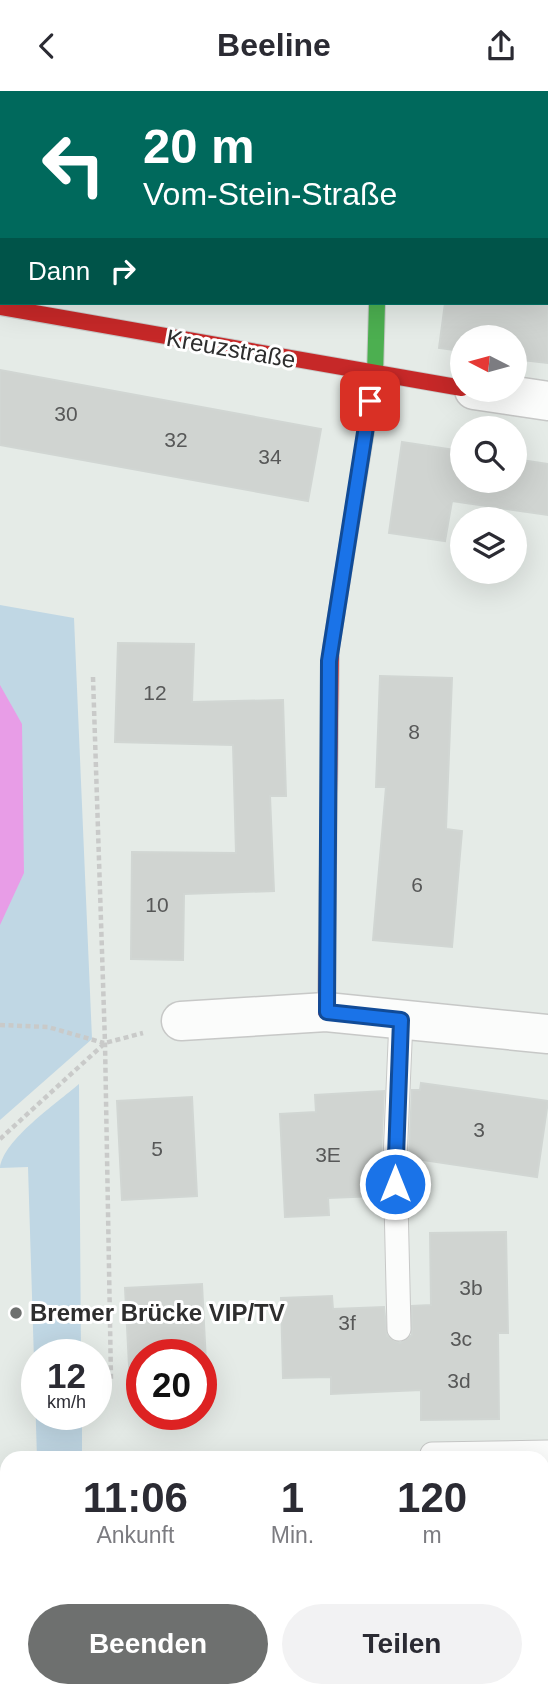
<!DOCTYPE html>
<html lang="de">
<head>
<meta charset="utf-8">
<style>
	:root { --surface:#fff; --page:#f2f2f3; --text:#2b2b33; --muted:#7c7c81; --accent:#6e706f }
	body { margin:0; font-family:Arial,sans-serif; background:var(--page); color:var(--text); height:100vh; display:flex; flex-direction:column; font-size:26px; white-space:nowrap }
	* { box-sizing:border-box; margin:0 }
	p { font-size:23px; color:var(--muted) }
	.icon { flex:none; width:38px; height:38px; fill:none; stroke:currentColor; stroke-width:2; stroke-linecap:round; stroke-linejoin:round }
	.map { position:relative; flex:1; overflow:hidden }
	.side { position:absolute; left:0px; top:1360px; width:550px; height:247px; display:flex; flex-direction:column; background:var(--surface); border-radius:21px 21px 0 0; box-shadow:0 7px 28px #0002 }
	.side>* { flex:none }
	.hud { position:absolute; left:0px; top:0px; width:550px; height:214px; box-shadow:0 7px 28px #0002; background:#00695c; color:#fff; overflow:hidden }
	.needle { width:46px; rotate:276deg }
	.fabs { position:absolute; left:450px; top:234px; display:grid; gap:14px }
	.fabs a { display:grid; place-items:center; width:77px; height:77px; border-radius:50%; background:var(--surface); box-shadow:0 7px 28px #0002; font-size:35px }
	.speed { position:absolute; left:21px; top:1248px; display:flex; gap:14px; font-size:35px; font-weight:700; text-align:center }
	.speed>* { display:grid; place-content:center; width:91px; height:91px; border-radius:50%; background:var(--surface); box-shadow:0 7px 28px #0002; line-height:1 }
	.speed small { font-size:18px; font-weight:400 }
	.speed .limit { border:10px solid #d22; background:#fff; color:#111 }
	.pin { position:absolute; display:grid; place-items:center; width:60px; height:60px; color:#fff; margin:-30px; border-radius:14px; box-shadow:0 4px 10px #0006 }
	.me { position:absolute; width:77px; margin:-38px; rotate:0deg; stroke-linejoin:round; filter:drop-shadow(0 0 5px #0008) }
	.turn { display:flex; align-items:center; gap:24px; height:147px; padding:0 28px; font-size:32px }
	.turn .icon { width:91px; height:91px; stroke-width:2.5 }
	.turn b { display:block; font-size:49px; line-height:60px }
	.then { display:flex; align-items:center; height:66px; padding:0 28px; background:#0003; gap:14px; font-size:26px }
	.eta { display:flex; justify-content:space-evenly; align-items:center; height:119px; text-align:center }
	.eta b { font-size:42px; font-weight:700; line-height:49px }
	.primary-button { display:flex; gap:14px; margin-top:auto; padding:14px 28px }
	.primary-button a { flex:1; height:80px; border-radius:42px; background:var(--accent); color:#fff; font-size:28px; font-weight:700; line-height:80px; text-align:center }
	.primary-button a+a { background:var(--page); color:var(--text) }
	header { display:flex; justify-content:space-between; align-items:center; height:91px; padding:0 28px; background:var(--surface); font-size:32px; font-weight:700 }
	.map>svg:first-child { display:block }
</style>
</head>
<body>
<header><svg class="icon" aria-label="back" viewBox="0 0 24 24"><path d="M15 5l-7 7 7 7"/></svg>Beeline<svg class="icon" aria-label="share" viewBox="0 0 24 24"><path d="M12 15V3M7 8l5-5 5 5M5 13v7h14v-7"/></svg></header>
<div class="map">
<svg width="548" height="1606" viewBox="0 0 548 1606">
	<rect width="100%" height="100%" fill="#e5ebe7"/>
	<path fill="#c0d7e4" d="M0,514L74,527L92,948L0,1029Z
		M79,993L81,1263L37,1264V1323H82V1367H37L28,1076L0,1077C3,1049 57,1012 79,993Z"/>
	<path fill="#e89de7" d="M0,594L22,633L24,782L0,834Z"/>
	<path fill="#d0d4d1" stroke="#d1d6d3" stroke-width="2" d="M445,212H548V272L514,268V247H462V260L439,257Z
		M0,279L321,338L308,410L0,354Z
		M402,351L462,360V390H514V368L548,373V424L452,410L445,450L389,442Z
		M118,552L194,553L192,611L283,609L286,705H270L274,800L184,803L183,869L131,868L132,761L236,762L233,654L115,651Z
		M380,585L452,587L446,738L462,740L452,856L373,849L386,696H376Z
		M421,992L548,1010L537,1086L409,1067L412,999H420Z
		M384,1000L381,1063L375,1062L376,1105L328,1107L329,1124L285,1126L280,1023L316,1021L315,1004Z
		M192,1006L197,1105L122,1109L117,1010Z
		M506,1141L508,1242H498L499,1328L421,1329V1299L331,1303V1286L283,1287L281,1207L332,1205L333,1218L384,1216L387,1245L400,1252L412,1244V1215L431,1214L430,1142Z
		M202,1193L207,1291H201V1264H142V1293L130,1294L125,1197Z"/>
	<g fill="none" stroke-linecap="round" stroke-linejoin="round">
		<g stroke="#c7c8c7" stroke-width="25">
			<path id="lane" d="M399,1238L395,1068L401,929
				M432,1363L548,1361"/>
		</g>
		<g stroke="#c7c8c7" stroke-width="41">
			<path id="street" d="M385,2V0
				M474,299L548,310
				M181,930L326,921L548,943
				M542,1596L548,1595"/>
		</g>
		<g stroke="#c7c8c7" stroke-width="18">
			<path id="fast" d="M331,557L375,284L377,212
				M38,1606L287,1600"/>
		</g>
		<g stroke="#c7c8c7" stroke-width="18">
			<path id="jam" d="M0,216L462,297
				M326,921L331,557"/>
		</g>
		<path stroke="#c9cac9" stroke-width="4.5" stroke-dasharray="5 3.5" stroke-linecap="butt" d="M93,586L105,952L111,1288
			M0,934L48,936L104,952
			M0,1048L105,952L143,942
			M0,1549L7,1560"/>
		<use href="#lane" stroke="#fbfcfb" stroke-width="23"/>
		<use href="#street" stroke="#fbfcfb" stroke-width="38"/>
		<use href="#fast" stroke="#4caf50" stroke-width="16"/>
		<use href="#jam" stroke="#c62828" stroke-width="16"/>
	</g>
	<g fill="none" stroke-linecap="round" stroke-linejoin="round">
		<g stroke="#114b97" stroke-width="18">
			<path id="route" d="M370,310L329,570L327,921L401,929L395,1093"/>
		</g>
		<use href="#route" stroke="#1a73e8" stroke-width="12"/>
	</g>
	<circle fill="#6e706f" stroke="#fff" stroke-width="2.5" cx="16" cy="1222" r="7"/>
	<g text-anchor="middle" stroke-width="6" stroke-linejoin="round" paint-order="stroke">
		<g font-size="21" fill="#575858">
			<text x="66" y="330">30</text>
			<text x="176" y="356">32</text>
			<text x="270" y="373">34</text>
			<text x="155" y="609">12</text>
			<text x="414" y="648">8</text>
			<text x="417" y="801">6</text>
			<text x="157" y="821">10</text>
			<text x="479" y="1046">3</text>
			<text x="157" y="1065">5</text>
			<text x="328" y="1071">3E</text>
			<text x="471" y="1204">3b</text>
			<text x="347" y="1239">3f</text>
			<text x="461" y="1255">3c</text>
			<text x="459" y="1297">3d</text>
		</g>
		<g font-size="24" fill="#2e2e2e" stroke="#fff">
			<text transform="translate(231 258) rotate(10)" y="8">Kreuzstraße</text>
		</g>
		<g font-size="24" font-weight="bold" fill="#2e2e2e" stroke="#fff" text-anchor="start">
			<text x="30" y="1230">Bremer Brücke VIP/TV</text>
		</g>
	</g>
</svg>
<div class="fabs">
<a><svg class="needle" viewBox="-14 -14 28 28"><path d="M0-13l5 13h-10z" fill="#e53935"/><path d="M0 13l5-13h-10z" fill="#7c7c81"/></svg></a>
<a><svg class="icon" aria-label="search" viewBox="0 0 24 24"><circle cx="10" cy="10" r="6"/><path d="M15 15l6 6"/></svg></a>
<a><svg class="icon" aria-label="layers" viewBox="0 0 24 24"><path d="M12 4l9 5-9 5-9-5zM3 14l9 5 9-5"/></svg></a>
</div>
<div class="speed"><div>12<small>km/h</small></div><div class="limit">20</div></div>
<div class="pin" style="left:370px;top:310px;background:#d93025"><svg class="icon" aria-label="arrive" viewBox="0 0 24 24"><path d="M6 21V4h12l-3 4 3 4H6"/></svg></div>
<svg class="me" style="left:395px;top:1093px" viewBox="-20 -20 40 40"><circle r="17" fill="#1a73e8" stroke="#fff" stroke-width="3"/><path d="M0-11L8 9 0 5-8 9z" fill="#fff"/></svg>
<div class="hud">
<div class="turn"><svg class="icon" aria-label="left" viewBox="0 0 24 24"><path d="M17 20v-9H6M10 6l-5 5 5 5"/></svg><div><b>20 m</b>Vom-Stein-Straße</div></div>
<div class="then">Dann<svg class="icon" aria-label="right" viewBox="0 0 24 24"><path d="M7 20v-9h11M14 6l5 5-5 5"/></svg></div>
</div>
<section class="side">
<div class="eta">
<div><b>11:06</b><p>Ankunft</p></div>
<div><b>1</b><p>Min.</p></div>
<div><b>120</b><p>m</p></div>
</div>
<div class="primary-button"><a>Beenden</a><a>Teilen</a></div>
</section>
</div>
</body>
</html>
